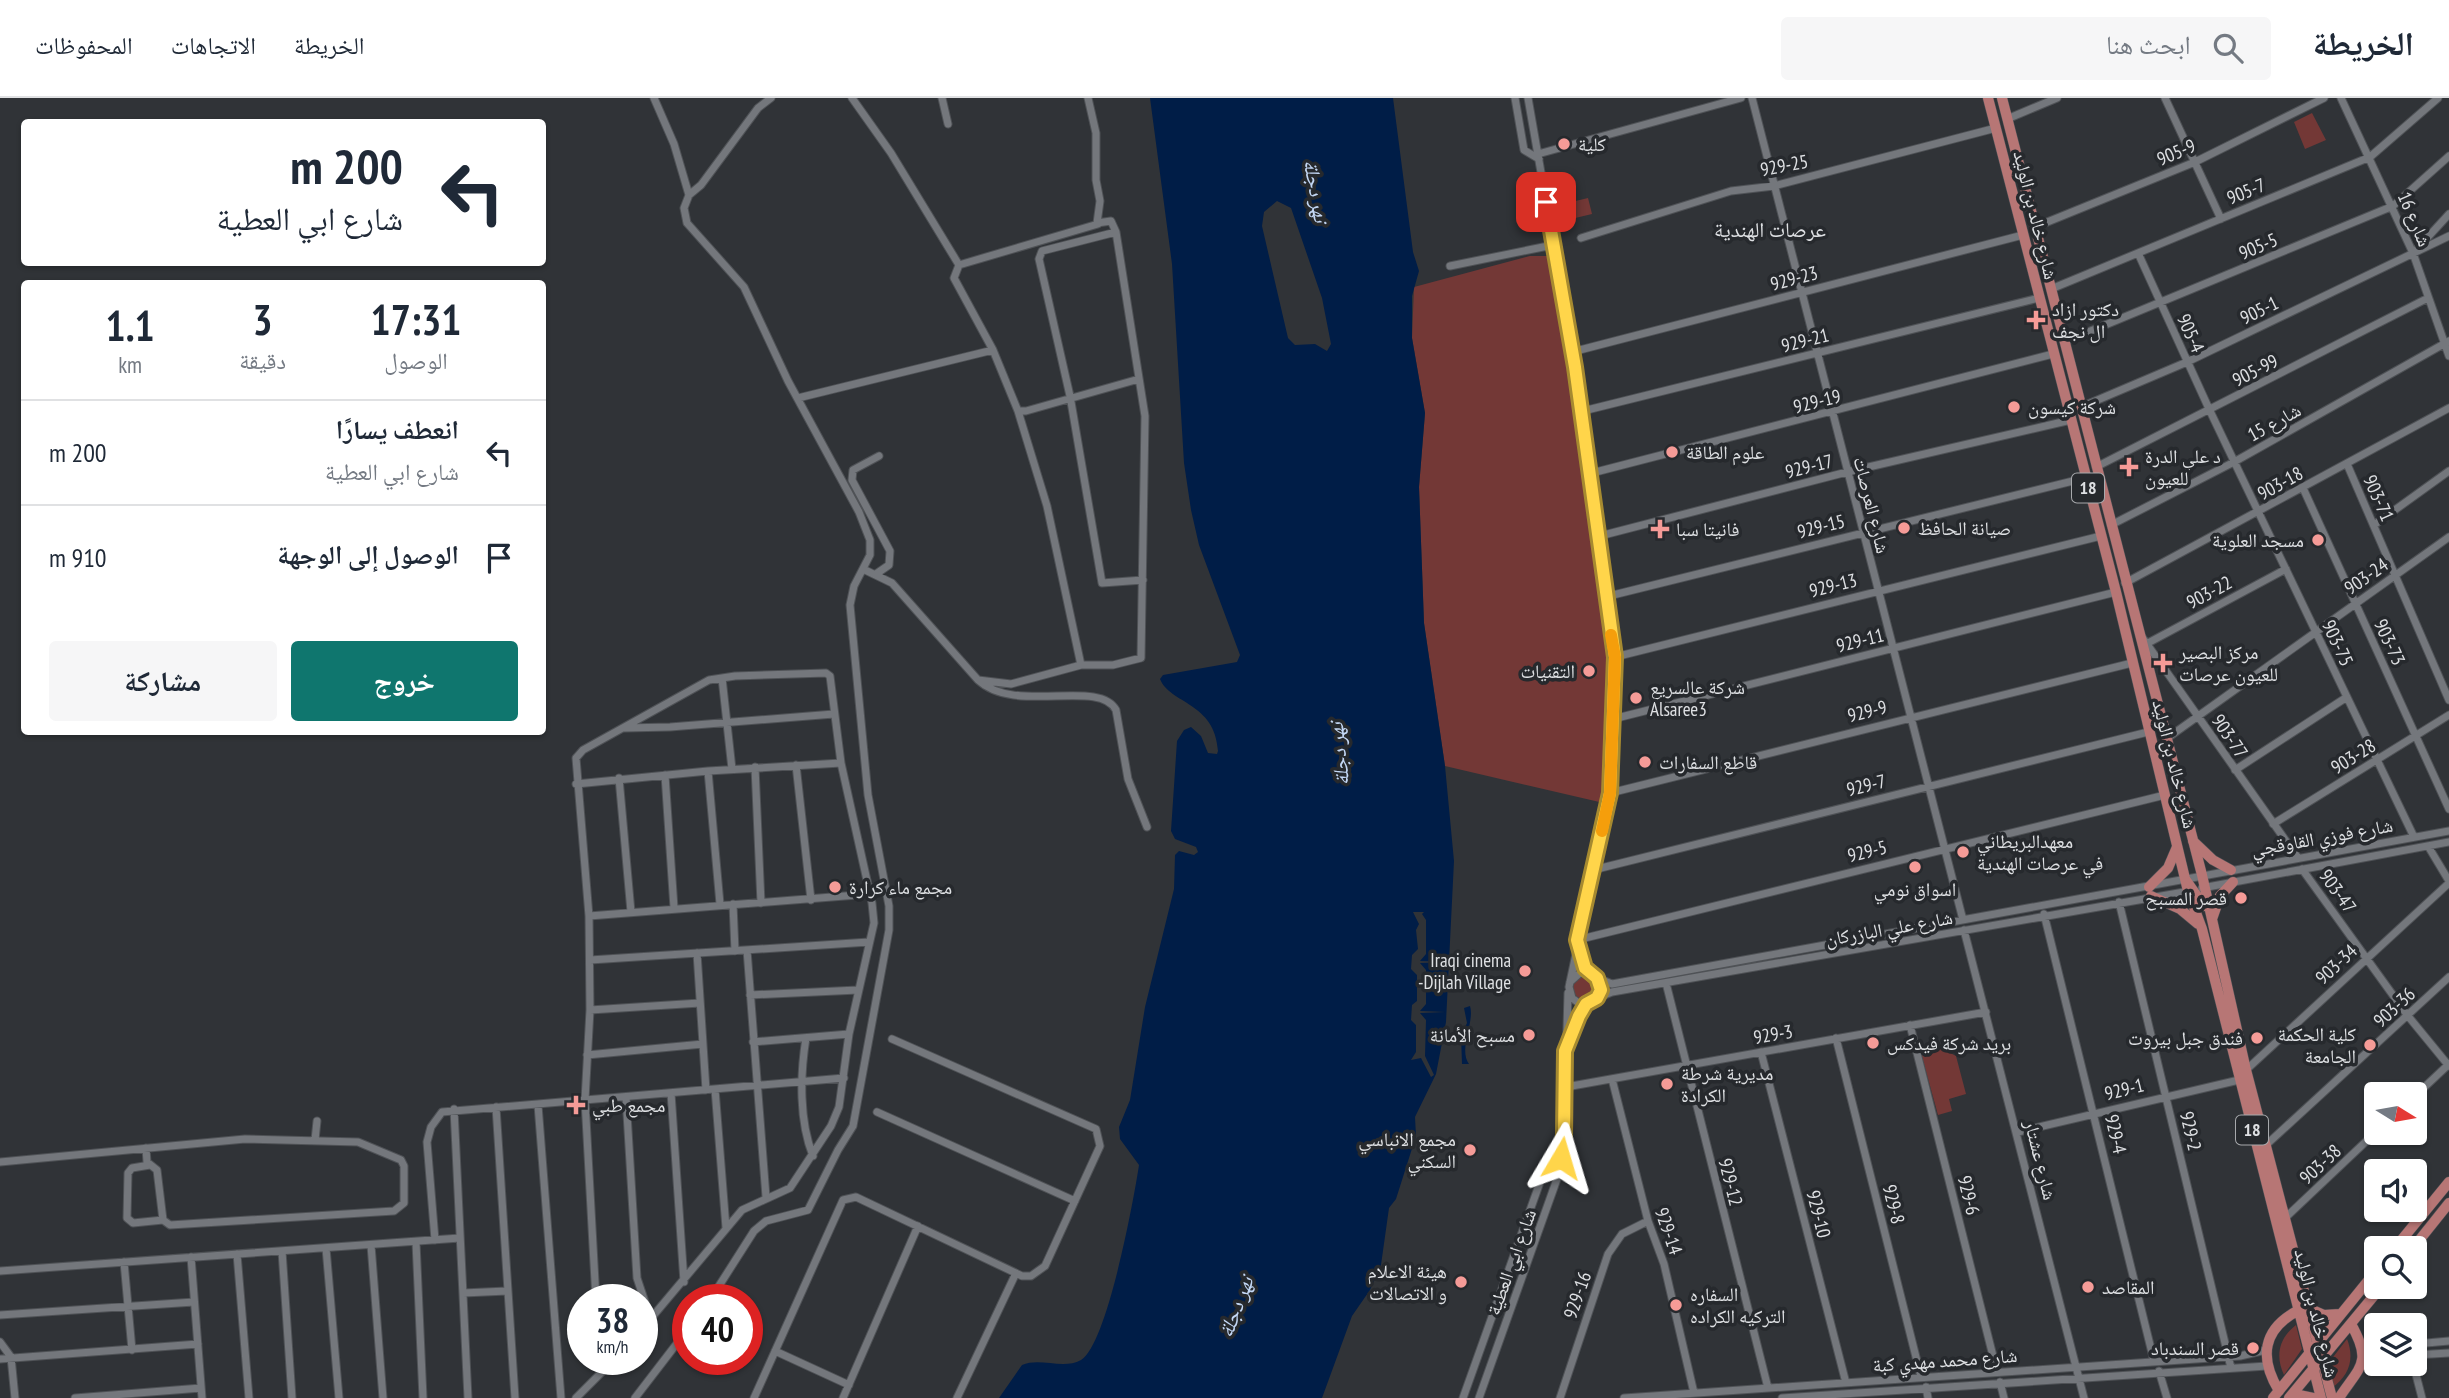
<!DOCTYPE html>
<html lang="ar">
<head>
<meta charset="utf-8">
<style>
	:root { --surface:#fff; --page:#f6f6f7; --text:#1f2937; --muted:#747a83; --line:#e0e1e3; --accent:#0f766e }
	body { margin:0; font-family:"PT Sans Narrow","Noto Naskh Arabic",sans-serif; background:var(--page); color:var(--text); direction:rtl; height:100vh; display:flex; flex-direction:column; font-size:26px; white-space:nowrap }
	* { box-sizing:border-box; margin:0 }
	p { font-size:23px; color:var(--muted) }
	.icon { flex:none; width:38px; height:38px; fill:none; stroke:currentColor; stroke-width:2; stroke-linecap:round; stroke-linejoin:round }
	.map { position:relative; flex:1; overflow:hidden; direction:ltr }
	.side { position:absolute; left:21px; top:182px; width:525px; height:455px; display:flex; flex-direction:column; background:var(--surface); border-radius:7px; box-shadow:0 2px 5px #0004; direction:rtl }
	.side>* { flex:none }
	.banner { position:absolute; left:21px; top:21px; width:525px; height:147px; border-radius:7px; box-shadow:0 2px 5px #0004; direction:rtl; background:#fff; color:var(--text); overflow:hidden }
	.needle { width:46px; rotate:101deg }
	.buttons { position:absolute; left:2364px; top:984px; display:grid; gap:14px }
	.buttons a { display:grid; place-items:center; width:63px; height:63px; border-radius:7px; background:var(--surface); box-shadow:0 2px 5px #0004; font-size:35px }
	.speed { position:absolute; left:567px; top:1186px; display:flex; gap:14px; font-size:35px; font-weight:700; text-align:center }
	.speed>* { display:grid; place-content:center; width:91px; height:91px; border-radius:50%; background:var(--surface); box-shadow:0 2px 5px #0004; line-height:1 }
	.speed small { font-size:18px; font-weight:400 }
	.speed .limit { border:10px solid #d22; background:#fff; color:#111 }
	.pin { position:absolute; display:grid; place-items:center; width:60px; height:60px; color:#fff; margin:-30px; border-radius:14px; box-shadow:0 4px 10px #0006 }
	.me { position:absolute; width:77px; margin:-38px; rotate:7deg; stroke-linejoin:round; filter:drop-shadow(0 0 5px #0008) }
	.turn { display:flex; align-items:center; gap:24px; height:147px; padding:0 28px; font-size:32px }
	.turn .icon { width:91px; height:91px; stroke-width:2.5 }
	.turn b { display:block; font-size:49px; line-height:60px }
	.eta { display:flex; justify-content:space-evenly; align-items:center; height:119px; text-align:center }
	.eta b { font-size:42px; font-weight:700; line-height:49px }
	.primary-button { display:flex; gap:14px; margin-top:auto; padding:14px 28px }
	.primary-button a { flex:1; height:80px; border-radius:7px; background:var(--accent); color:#fff; font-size:28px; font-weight:700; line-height:80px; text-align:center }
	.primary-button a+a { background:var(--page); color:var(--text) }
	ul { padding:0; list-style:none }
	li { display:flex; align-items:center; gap:21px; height:105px; padding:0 28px; border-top:2px solid var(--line) }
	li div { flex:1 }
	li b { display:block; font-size:26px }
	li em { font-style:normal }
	header { display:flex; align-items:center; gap:42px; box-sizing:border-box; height:98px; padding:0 35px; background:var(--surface); border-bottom:2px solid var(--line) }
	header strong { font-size:33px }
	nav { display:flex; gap:38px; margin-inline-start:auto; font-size:24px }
	.search { width:490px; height:63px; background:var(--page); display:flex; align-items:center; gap:18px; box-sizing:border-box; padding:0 24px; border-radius:7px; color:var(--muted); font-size:26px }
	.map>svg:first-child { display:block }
</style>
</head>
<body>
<header>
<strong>الخريطة</strong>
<div class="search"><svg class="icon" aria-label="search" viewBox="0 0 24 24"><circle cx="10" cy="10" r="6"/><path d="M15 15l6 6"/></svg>ابحث هنا</div>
<nav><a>الخريطة</a><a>الاتجاهات</a><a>المحفوظات</a></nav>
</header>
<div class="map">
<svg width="2449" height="1300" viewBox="0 0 2449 1300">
	<rect width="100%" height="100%" fill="#303337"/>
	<path fill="#733836" d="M2312,15L2326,42L2305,51L2294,24Z
		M1588,100L1592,116L1567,122L1563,106Z
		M1530,158H1555L1575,269L1605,499L1614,610L1608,706L1445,668L1424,525L1419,389L1425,315L1412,240L1414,189Z
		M1573 890a11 11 0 1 1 22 0a11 11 0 1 1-22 0Z
		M1941,950L1956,958L1966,996L1949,1001L1952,1013L1938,1017L1921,955Z
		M2296,1227L2302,1251L2284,1277C2275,1258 2279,1240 2296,1227Z
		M2347,1241C2355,1261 2349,1278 2332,1290L2327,1267Z"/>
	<path fill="#001d47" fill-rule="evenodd" d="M1150,0H1393L1413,154L1419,173L1412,198V240L1425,315L1419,389L1424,525L1445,668L1454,763L1446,924L1436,976L1415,1019L1416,1038L1396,1101L1389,1110L1381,1167L1370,1192L1352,1218L1322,1300H999L1022,1267C1040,1259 1063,1272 1081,1262C1107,1247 1134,1101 1139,1067L1120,1041L1119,1029L1130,1002L1145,909L1174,791L1175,757L1179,753L1194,757L1198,754L1196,749L1175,741L1171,733L1177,643L1184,632L1191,629L1201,638L1208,655L1217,656L1218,653C1215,604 1170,606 1160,581L1163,577L1237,564L1240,557L1199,447L1191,412L1184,365L1172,166ZM1277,103L1291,110L1322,200L1331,246L1327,253L1315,246L1295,247L1288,240L1262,128L1264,114Z
		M1470,908C1475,924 1458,951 1469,966H1462L1461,937L1467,925L1464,910Z"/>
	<path fill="#303337" d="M1413,814H1424L1422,816L1426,822V856L1420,863L1448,864L1420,865L1426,872V906L1420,913L1445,914L1420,915L1426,922L1425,958L1434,977L1431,979L1421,960L1411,962L1416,954V927L1411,922L1412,907L1417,903V877L1411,871L1412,857L1418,851L1416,832L1419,826Z"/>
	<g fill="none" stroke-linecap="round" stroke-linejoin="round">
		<g stroke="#4f5256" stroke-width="9">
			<path id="minor" d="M654,0L674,46L689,97
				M852,0L891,55L959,167
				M942,0L948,26
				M1515,0L1524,52L1539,61
				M1528,0L1575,269L1615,559L1610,695L1569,889L1572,900L1580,906L1592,904L1599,897L1600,886L1593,876L1580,875L1570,884
				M1752,0L1963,822
				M2165,0L2221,121
				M2341,0L2413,155L2449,258
				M2007,21L2057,0
				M1538,56L1741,0
				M1098,126L959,167L954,180L993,252L1018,313H1026L1139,281
				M2035,129L2195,64L2324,0
				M1116,134L1042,153L1039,161L1070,298L1102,485L1143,482
				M1581,140L1731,93L1774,88L1996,30
				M2416,152L2449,116
				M2138,155L2210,313L2414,739
				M1450,168L1553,147
				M2051,191L2370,59L2438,0
				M2064,244L2393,108L2449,58
				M1572,254L2023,137
				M798,300L993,252
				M2081,309L2187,264L2449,138
				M1018,313L1047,408L1081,567H1113L1141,560L1145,318L1116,134L1111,123L1097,125L1100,103L1096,82V35L1088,0
				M1579,314L2039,200
				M2347,366L2449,602
				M2096,369L2428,200
				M1588,376L2053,256
				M2303,390L2449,711
				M2111,427L2234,364L2449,243
				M2374,427L2449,373
				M1596,439L1847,374L2071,322
				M863,471L892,485L978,582L1011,586L1081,567
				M876,476L889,467L890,453L852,382L853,372L879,358
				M2125,485L2449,310
				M1605,499L2085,380
				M2142,539L2298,760
				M2148,545L2286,471
				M1615,559L2101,438
				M722,580L732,671
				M978,582C1015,617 1099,580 1116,612L1128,681L1147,729
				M1613,621L2116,494
				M625,630L670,629L834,616
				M2166,641L2449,439
				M796,667L811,802
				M755,669L761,805
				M2235,672L2347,599
				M708,673L720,806
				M665,677L674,810
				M619,680L631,814
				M576,686L708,673L841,665
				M1610,695L2132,565
				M2273,726L2449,617
				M2428,748L2449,783
				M2302,771L2408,918L2449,968
				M1593,772L2148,634
				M2202,790L2449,744
				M2119,804L2231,1270
				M733,806L735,853
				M2044,816L2154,1263
				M589,818L870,796
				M1964,832L2084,1300
				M1577,842L2165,697
				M1578,849L1587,875
				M747,852L766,1099
				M697,855L706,992
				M590,862L869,844
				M1597,880L1612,886L2449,733
				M1666,885L1768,1290
				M750,897L858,892
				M1597,900L1612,894L2190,793
				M590,912L700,905
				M1910,927L1997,1274
				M806,940C800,977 799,1023 813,1058
				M1836,940L1921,1279
				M1568,942L1586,906
				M753,944L849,936
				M1761,954L1846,1285
				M587,957L703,946
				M2246,972L2449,785
				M1612,981L1648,1123L1664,1166L1694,1295
				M1566,989L1986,914
				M715,991L726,1130
				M671,995L684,1184
				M2415,998L2449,966
				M626,999L637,1180L651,1222
				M538,1007L561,1300
				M496,1009L515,1300
				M454,1011L468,1300
				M877,1014L1075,1103
				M2018,1034L2239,982
				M315,1042L317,1023
				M2266,1047L2449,879
				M0,1064L245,1041L358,1044L401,1062L404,1068V1105L394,1113L170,1127L163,1122L157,1072L147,1064L146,1050
				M150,1067L132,1070L128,1075L127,1120L133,1125L163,1122
				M2284,1121L2376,1034
				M435,1142L427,1044L431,1029L442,1014L844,980
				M416,1144L423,1300
				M371,1147L383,1300
				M326,1150L339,1300
				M282,1153L292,1300
				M237,1156L249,1300
				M191,1159L202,1300
				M124,1164L132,1252
				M0,1173L460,1140
				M463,1195L507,1193
				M596,1202L585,1002L590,912L589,818L576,660L583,652L709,582L735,578L826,575L830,578L841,665L872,805L874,825L849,936L839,1009L831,1028L790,1090L742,1112L642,1231
				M710,1202L754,1133L766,1123L808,1112L838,1052L853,1028L889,832V808L868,697L850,507L854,488L870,457V442L859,414L788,283L744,189L687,125L684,110L689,97L701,87L758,10L771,0
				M0,1217L194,1204
				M0,1244L11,1259L15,1300
				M2415,1246L2449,1243
				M2363,1251L2376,1250
				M775,1253L849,1287
				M2415,1257L2449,1255
				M0,1261L198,1246
				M2363,1265L2376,1260
				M2413,1265L2422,1300
				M2159,1273L2167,1300
				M2000,1284L2004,1300
				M1926,1289L1928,1300
				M75,1300L201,1290
				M576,1300L614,1262
				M635,1300L688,1231
				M754,1300L843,1102L856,1099L1022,1178H1031L1045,1168L1100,1048L1096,1031L892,941
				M843,1300L918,1128
				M957,1300L1016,1175
				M1463,1300L1544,1073
				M1479,1300L1557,1081L1564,1038L1568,895
				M1560,1300L1608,1156L1622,1136L1648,1123
				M1624,1300L2240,1258L2266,1252
				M1782,1300L2267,1268"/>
		</g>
		<g stroke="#4f5256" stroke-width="11">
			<path id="major" d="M1988,0L2116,494L2188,793L2202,831L2321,1300
				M2002,0L2202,777L2246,972L2332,1300
				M2193,743L2213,762L2231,772
				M2185,781L2204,808
				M2149,789L2168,770L2177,749
				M2151,798L2180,811L2198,826
				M2212,821L2220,798L2233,784
				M2395,1150L2449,1084
				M2413,1150L2449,1105
				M2308,1210L2324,1217L2340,1216
				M2279,1293C2259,1260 2262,1231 2299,1212
				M2273,1300L2376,1173
				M2289,1300L2382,1188
				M2290,1300L2299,1297L2313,1300
				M2339,1300C2360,1268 2373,1265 2351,1226"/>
		</g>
		<use href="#minor" stroke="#74777c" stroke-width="7"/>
		<use href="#major" stroke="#b77675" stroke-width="10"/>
	</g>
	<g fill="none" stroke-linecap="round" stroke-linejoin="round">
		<g stroke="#a68a30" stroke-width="18">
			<path id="route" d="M1546,104L1575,269L1615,559L1610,695L1577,842L1585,870L1597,880L1601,892L1597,900L1586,906L1579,918L1565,953L1564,1038L1561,1060"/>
		</g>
		<use href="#route" stroke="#ffd54a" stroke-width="12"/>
		<path stroke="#f59e0b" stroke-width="12" d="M1602,733L1610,695L1615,559L1611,537"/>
	</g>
	<g fill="#f59b97" stroke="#26292d" stroke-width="2.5">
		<circle cx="1564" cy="46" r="7"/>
		<path d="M2032.5 211.5h7v7h7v7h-7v7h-7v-7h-7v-7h7z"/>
		<circle cx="2014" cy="309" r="7"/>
		<circle cx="1672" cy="354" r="7"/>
		<path d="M2125.5 358.5h7v7h7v7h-7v7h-7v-7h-7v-7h7z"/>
		<circle cx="1904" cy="430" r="7"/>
		<path d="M1656.5 420.5h7v7h7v7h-7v7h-7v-7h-7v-7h7z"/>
		<circle cx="2318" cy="442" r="7"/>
		<path d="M2159.5 554.5h7v7h7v7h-7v7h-7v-7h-7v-7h7z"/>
		<circle cx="1589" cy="573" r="7"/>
		<circle cx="1636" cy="600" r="7"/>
		<circle cx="1645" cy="664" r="7"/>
		<circle cx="1963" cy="754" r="7"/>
		<circle cx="1915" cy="769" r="7"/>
		<circle cx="835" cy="789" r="7"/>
		<circle cx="2241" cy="800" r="7"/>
		<circle cx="1525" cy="873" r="7"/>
		<circle cx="1529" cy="937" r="7"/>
		<circle cx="2257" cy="940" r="7"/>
		<circle cx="1873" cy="945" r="7"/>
		<circle cx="2370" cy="947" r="7"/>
		<circle cx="1667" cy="986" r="7"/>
		<path d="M572.5 996.5h7v7h7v7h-7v7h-7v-7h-7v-7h7z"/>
		<circle cx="1470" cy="1052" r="7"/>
		<circle cx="1461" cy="1184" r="7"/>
		<circle cx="2088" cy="1189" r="7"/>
		<circle cx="1676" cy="1207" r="7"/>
		<circle cx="2253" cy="1250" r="7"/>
	</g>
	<g text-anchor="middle" stroke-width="7" stroke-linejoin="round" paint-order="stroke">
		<g fill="#26292d" stroke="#a7a9ac" stroke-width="2">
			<rect x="2072" y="375.5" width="32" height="29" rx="5"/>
			<rect x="2236" y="1017.5" width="32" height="29" rx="5"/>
		</g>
		<g font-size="18" font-weight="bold" fill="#dee0e3">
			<text x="2088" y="396">18</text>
			<text x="2252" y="1038">18</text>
		</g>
		<g font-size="19" fill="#dee0e3" stroke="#26292d" text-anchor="start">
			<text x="1578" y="53">كلية</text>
			<text x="2052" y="218">دكتور ازاد<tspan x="2052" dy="22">ال نجف</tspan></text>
			<text x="2028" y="316">شركة كيسون</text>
			<text x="1686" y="361">علوم الطاقة</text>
			<text x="2145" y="365">د علي الدرة<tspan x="2145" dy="22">للعيون</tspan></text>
			<text x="1918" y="437">صيانة الحافظ</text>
			<text x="1676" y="438">فانيتا سبا</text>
			<text x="2304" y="449" text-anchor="end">مسجد العلوية</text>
			<text x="2179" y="561">مركز البصير<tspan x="2179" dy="22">للعيون عرصات</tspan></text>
			<text x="1575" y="580" text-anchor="end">التقنيات</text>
			<text x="1650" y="596">شركة عالسريع<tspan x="1650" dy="22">Alsaree3</tspan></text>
			<text x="1659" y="671">قاطع السفارات</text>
			<text x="1977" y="750">معهدالبريطاني<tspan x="1977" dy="22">في عرصات الهندية</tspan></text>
			<text x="849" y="796">مجمع ماء كرارة</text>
			<text x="1915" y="798" text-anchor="middle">اسواق نومي</text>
			<text x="2227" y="807" text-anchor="end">قصر المسبح</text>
			<text x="1511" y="869" text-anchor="end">Iraqi cinema<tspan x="1511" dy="22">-Dijlah Village</tspan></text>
			<text x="2356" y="943" text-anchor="end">كلية الحكمة<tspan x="2356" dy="22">الجامعة</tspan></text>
			<text x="1515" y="944" text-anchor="end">مسبح الأمانة</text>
			<text x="2243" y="947" text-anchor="end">فندق جبل بيروت</text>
			<text x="1887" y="952">بريد شركة فيدكس</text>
			<text x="1681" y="982">مديرية شرطة<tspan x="1681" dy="22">الكرادة</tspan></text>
			<text x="592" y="1014">مجمع طبي</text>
			<text x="1456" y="1048" text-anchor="end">مجمع الانباسي<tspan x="1456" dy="22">السكني</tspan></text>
			<text x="1447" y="1180" text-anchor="end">هيئة الاعلام<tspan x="1447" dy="22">و الاتصالات</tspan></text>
			<text x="2102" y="1196">المقاصد</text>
			<text x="1690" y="1203">السفاره<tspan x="1690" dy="22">التركيه الكراده</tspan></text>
			<text x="2239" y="1257" text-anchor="end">قصر السندباد</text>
		</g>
		<g font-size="19" fill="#dee0e3" stroke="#26292d">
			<text transform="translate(2176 54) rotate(-23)" y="7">905-9</text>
			<text transform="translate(1784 67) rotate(-11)" y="7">929-25</text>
			<text transform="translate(2246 93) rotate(-22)" y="7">905-7</text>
			<text transform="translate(2036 117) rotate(76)" y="7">شارع خالد بن الوليد</text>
			<text transform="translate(2415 121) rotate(67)" y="7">شارع 16</text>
			<text transform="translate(2258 148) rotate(-23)" y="7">905-5</text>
			<text transform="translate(1794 180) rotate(-15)" y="7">929-23</text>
			<text transform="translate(2259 212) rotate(-26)" y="7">905-1</text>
			<text transform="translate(2191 235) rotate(66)" y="7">905-4</text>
			<text transform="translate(1805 242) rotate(-14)" y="7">929-21</text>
			<text transform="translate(2255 272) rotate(-27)" y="7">905-99</text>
			<text transform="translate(1817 303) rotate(-14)" y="7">929-19</text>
			<text transform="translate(2274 324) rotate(-29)" y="7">شارع 15</text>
			<text transform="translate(1809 368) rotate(-14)" y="7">929-17</text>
			<text transform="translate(2280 385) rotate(-29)" y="7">903-18</text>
			<text transform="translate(2379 400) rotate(66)" y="7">903-71</text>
			<text transform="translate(1872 407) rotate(76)" y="7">شارع العرصات</text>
			<text transform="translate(1821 428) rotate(-14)" y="7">929-15</text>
			<text transform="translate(2366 478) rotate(-35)" y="7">903-24</text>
			<text transform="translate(1833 487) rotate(-14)" y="7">929-13</text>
			<text transform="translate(2209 494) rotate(-28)" y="7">903-22</text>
			<text transform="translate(1860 542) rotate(-14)" y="7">929-11</text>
			<text transform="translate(2390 544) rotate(65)" y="7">903-73</text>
			<text transform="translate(2338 545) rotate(65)" y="7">903-75</text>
			<text transform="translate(1867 613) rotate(-14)" y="7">929-9</text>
			<text transform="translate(2230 638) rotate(56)" y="7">903-77</text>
			<text transform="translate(2353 658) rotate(-32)" y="7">903-28</text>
			<text transform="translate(2175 666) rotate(76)" y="7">شارع خالد بن الوليد</text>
			<text transform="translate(1866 687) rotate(-14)" y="7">929-7</text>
			<text transform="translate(2322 739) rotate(-10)" y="7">شارع فوزي القاوقجي</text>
			<text transform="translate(1867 753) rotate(-14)" y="7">929-5</text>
			<text transform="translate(2338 793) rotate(54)" y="7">903-47</text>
			<text transform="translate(1889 830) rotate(-10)" y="7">شارع علي البازركان</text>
			<text transform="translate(2336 866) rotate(-43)" y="7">903-34</text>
			<text transform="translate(2394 909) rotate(-43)" y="7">903-36</text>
			<text transform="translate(1773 936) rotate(-10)" y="7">929-3</text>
			<text transform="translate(2124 991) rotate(-14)" y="7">929-1</text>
			<text transform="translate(2191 1033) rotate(77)" y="7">929-2</text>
			<text transform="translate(2116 1036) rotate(77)" y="7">929-4</text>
			<text transform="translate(2041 1062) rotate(76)" y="7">شارع عشتار</text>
			<text transform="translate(2320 1066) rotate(-43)" y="7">903-38</text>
			<text transform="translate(1731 1084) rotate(76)" y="7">929-12</text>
			<text transform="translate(1969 1097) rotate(76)" y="7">929-6</text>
			<text transform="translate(1894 1106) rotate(76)" y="7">929-8</text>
			<text transform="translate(1819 1116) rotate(76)" y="7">929-10</text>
			<text transform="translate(1669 1133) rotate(71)" y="7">929-14</text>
			<text transform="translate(1511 1164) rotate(-70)" y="7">شارع ابي العطية</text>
			<text transform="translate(1577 1197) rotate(-71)" y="7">929-16</text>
			<text transform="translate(2317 1215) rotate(76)" y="7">شارع خالد بن الوليد</text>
			<text transform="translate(1945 1262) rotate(-4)" y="7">شارع محمد مهدي كبة</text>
		</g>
		<g font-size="21" font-style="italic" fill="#c3d7f5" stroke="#26292d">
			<text transform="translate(1316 93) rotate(80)" y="7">نهر دجلة</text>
			<text transform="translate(1339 656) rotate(-96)" y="7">نهر دجلة</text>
			<text transform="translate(1236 1209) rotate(-69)" y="7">نهر دجلة</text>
		</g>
		<g font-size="21" fill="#dee0e3" stroke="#26292d">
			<text x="1770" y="139">عرصات الهندية</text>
		</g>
	</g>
</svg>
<div class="buttons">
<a><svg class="needle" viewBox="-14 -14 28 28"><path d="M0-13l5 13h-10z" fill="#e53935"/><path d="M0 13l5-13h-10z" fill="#747a83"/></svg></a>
<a><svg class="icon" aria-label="sound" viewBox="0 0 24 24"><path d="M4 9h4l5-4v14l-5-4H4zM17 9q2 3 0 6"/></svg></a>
<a><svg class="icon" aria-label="search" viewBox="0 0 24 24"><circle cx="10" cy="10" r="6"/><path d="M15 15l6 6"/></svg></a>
<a><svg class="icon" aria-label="layers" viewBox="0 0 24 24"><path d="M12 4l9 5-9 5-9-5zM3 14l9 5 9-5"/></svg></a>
</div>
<div class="speed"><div>38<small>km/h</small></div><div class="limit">40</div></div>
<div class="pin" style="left:1546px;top:104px;background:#d93025"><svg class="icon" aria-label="arrive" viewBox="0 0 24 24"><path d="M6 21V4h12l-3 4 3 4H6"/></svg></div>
<svg class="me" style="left:1561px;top:1060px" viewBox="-20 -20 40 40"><path d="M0-17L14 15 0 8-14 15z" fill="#ffd54a" stroke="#fff" stroke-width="4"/></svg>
<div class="banner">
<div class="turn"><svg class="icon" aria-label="left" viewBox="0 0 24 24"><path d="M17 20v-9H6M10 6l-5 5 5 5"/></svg><div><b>200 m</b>شارع ابي العطية</div></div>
</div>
<section class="side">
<div class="eta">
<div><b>17:31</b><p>الوصول</p></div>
<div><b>3</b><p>دقيقة</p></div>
<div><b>1.1</b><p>km</p></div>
</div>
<ul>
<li><svg class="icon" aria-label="left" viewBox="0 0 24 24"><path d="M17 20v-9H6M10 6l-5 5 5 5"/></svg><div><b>انعطف يسارًا</b><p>شارع ابي العطية</p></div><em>200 m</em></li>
<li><svg class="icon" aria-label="arrive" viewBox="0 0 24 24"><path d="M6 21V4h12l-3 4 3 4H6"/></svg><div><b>الوصول إلى الوجهة</b></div><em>910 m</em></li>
</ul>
<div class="primary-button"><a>خروج</a><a>مشاركة</a></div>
</section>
</div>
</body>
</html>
